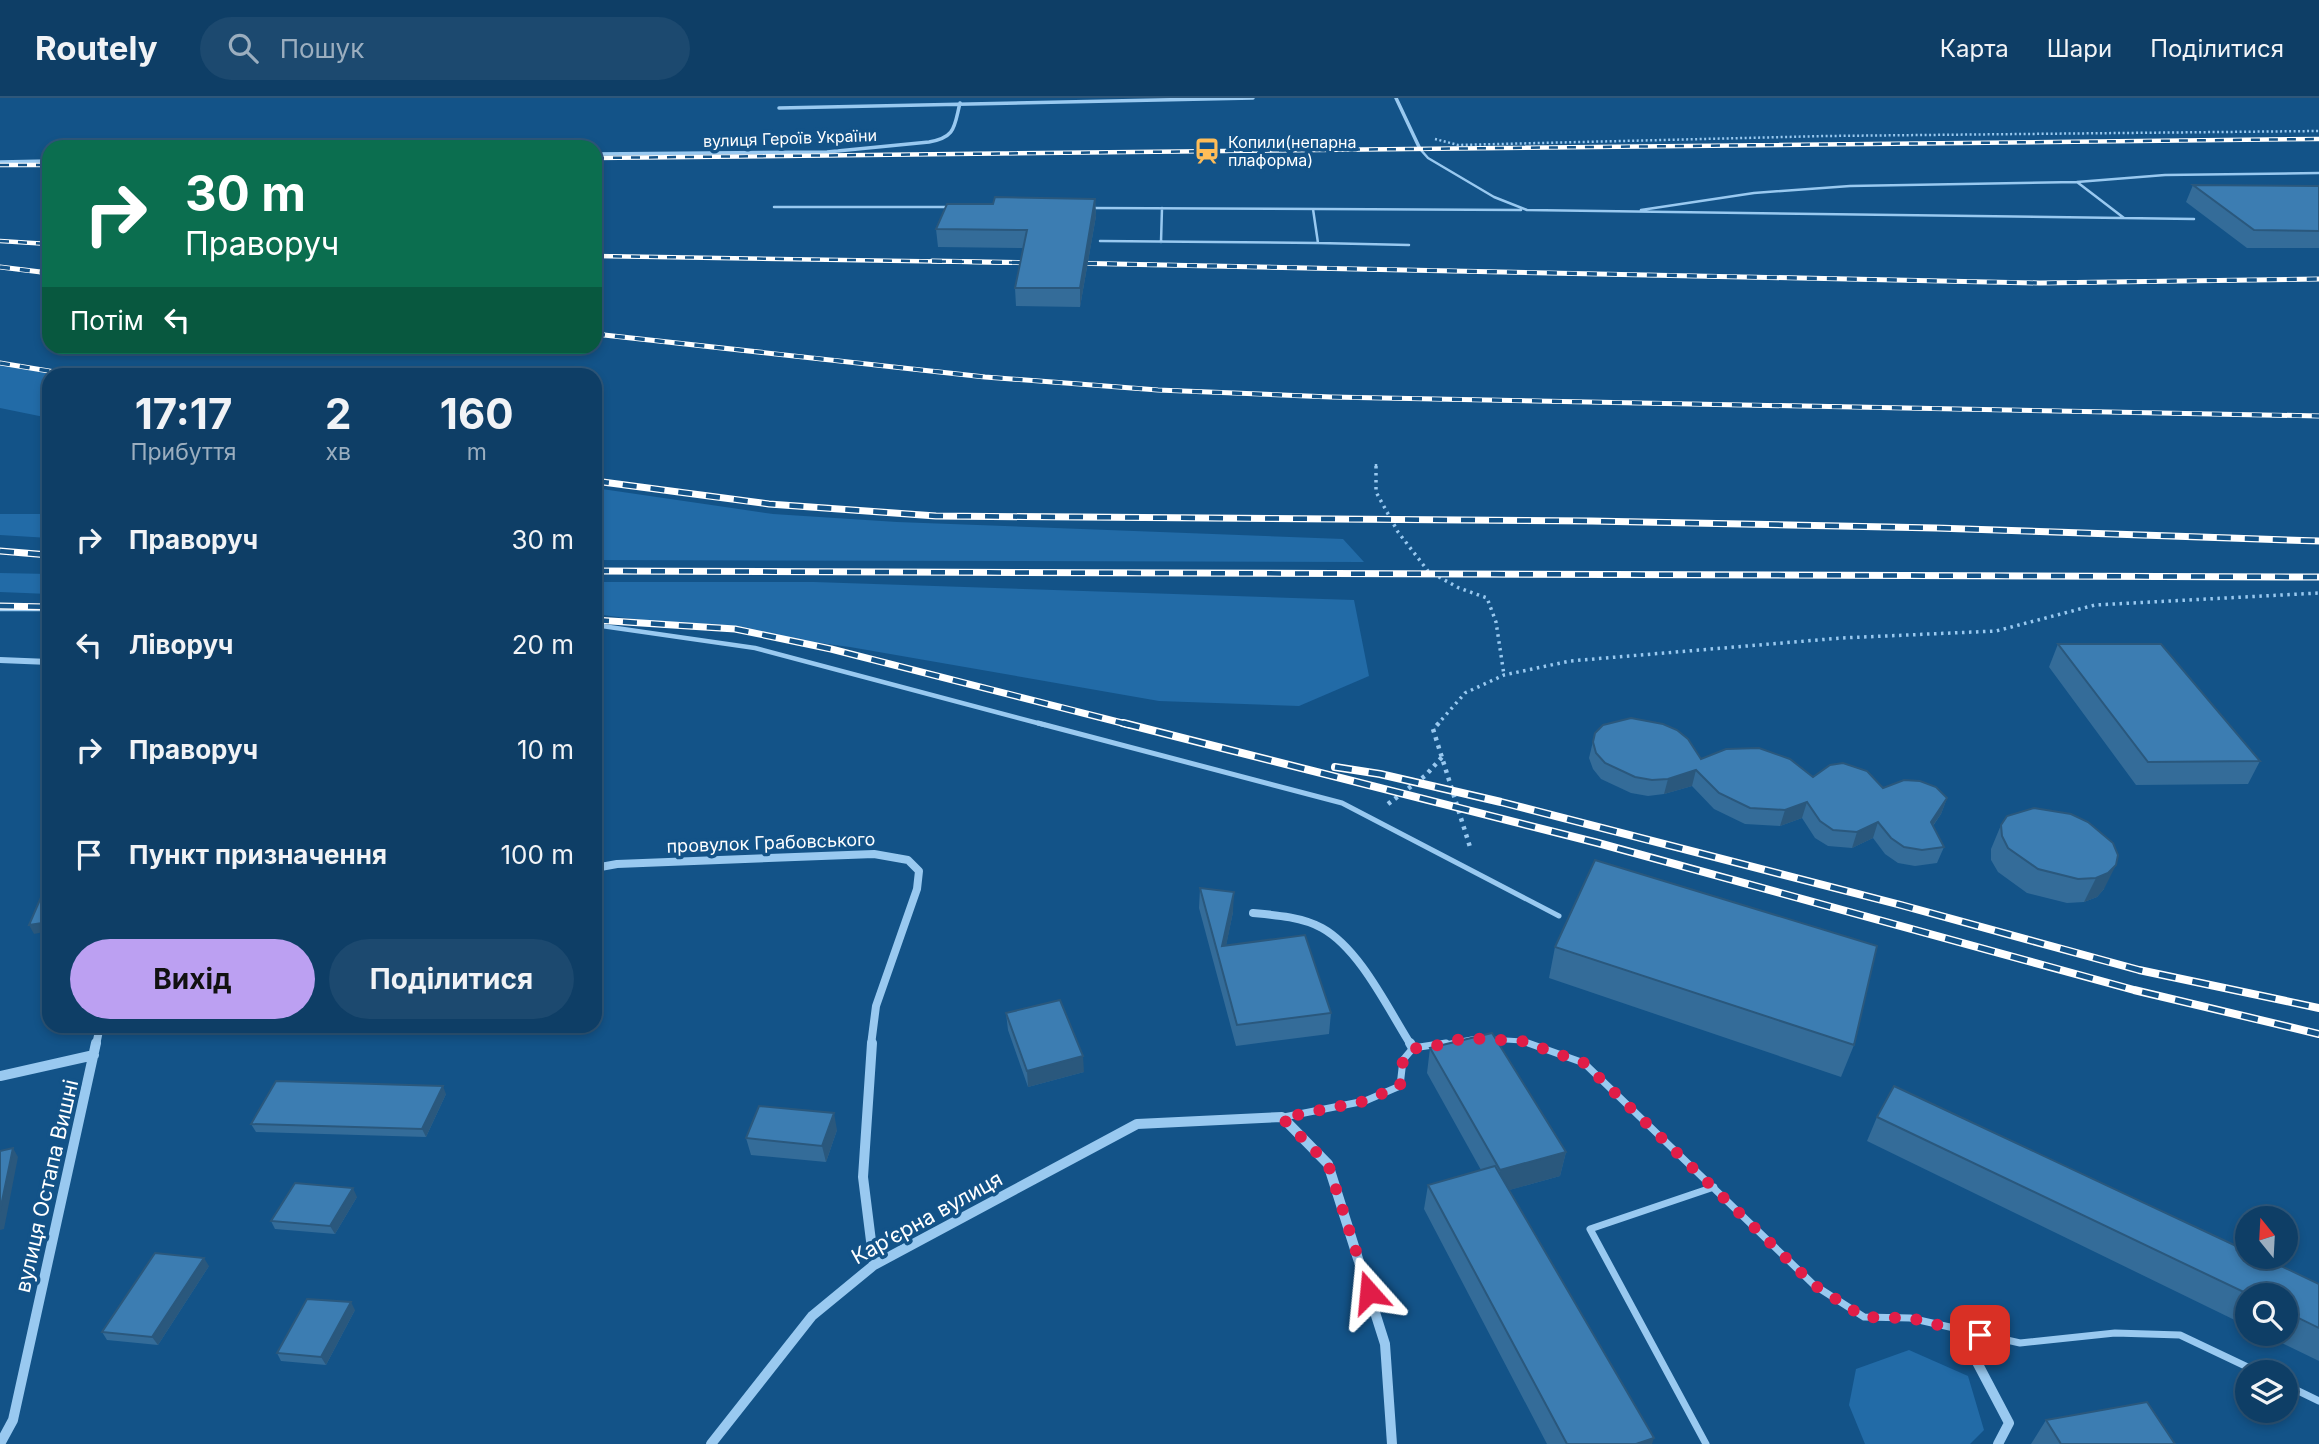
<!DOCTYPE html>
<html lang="uk">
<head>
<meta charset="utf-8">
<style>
	:root { --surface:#0e3e66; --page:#1c496f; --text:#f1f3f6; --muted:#9baebf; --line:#2e577a; --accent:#bca0f2 }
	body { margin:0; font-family:Inter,sans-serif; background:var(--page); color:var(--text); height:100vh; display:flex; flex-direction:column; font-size:26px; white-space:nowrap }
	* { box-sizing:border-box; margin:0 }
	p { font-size:23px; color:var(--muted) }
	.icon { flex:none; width:38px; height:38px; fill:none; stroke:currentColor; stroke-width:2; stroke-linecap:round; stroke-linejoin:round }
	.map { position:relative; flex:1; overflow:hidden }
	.details { position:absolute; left:42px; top:270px; width:560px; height:665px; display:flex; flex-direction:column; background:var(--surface); border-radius:21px; box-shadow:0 4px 10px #0003,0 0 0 2px var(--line) }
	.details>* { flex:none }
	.banner { position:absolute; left:42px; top:42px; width:560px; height:214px; border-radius:21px; box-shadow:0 4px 10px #0003,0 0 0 2px var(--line); background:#0b6e4f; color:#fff; overflow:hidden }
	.needle { width:46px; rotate:342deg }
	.controls { position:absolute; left:2235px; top:1108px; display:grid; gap:14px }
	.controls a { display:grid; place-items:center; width:63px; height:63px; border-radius:50%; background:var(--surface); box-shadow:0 4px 10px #0003,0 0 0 2px var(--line); font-size:35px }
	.pin { position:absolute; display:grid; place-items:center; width:60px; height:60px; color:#fff; margin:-30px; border-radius:14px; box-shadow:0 4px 10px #0006 }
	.me { position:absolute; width:77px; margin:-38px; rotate:342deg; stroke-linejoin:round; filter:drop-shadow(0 0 5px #0008) }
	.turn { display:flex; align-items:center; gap:24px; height:147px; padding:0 28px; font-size:32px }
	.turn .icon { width:91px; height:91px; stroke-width:2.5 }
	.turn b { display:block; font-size:49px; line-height:60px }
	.then { display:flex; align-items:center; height:66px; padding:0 28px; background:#0003; gap:14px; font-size:26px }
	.eta { display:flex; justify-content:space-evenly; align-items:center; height:119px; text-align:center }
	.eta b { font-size:42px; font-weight:700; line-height:49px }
	.primary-button { display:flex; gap:14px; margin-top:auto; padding:14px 28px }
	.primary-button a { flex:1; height:80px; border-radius:42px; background:var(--accent); color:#111; font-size:28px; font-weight:700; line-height:80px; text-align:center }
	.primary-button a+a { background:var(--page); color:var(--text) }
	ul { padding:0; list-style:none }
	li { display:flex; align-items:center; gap:21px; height:105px; padding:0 28px }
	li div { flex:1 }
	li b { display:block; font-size:26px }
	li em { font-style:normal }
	header { display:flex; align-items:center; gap:42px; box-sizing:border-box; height:98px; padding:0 35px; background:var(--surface); border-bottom:2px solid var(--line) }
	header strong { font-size:33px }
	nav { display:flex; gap:38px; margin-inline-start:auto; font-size:24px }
	.search { width:490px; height:63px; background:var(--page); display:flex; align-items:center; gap:18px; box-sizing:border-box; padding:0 24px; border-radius:38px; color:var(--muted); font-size:26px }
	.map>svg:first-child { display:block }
</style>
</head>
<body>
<header>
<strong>Routely</strong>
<div class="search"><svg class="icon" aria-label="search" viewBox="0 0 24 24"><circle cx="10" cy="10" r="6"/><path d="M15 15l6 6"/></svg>Пошук</div>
<nav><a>Карта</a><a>Шари</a><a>Поділитися</a></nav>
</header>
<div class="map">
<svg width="2319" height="1346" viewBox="0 0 2319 1346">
	<rect width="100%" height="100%" fill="#135388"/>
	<path fill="#226ba7" d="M0,265L67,276H49V320L0,310Z
		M595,390L773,416L897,424L1343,441L1364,464L595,462Z
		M0,416H49V440L0,437Z
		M0,475L49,476V496L0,494Z
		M595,484H814L1354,502L1369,578L1299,608L1159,603L850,549L595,516Z
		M1909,1252L1968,1278L1984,1332L1970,1346H1865L1849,1307L1856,1271Z"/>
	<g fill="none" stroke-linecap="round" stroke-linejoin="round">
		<path stroke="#99c9f0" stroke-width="2.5" stroke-dasharray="2 2.5" stroke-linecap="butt" d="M1435,41L1458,47L1826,38L2319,33
			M1376,366V370"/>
		<path stroke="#99c9f0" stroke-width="3.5" stroke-dasharray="2.5 4.5" stroke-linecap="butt" d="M1376,368V394L1398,434L1428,473L1459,490L1487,500L1496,524L1504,577
			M1437,627L1465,595L1504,577L1570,563L1841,540L1996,533L2095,507L2319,495"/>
		<path stroke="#99c9f0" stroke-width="4.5" stroke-dasharray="3.5 5" stroke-linecap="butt" d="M1439,625L1433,631L1470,749
			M1388,706L1426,677L1442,659"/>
		<path stroke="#99c9f0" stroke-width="2.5" d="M1420,51L1428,60L1494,99L1527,112L2194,121
			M774,109H950
			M1090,110L1521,112
			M1313,111L1318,145L1409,147
			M1641,112L1754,95L1850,88L2077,84
			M2124,120L2077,84L2165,77L2319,75
			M1100,143L1318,145
			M1161,144L1162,110"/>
		<path stroke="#99c9f0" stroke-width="4.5" d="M0,511H49
			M595,527L755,550L1045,627"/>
		<path stroke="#99c9f0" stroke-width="5" d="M1038,625L1342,705L1559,818
			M1490,941L1522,943L1533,947
			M1440,947L1477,940"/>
		<path stroke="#99c9f0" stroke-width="7" d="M1528,945L1584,965L1814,1187L1864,1219L1910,1220L2020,1245L2115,1235L2180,1237L2258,1274
			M1284,1019L1365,1003L1400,988L1403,962L1413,950L1446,945
			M2286,1287L2319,1303
			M1706,1346L1590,1131L1714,1089"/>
		<path stroke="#99c9f0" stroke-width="3.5" d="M1396,0L1420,51
			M779,10L1253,0
			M595,56L827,54L929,44C956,39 954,29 960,5
			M0,64L49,63"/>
		<path stroke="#99c9f0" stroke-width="6" d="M0,562L49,564"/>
		<path stroke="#99c9f0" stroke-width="8" d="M595,770L617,766L874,756L908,762L919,773L917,791L876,908L871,947
			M1253,815C1275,817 1302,819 1322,830C1360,851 1388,911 1411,947
			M96,947L100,928"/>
		<path stroke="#99c9f0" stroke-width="10" d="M872,945L863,1079L874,1167
			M1410,945L1413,950
			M0,978L94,957
			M1960,1232L2009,1325L1998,1346
			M0,1346L13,1322L96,945
			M711,1346L812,1218L874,1167L1137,1026L1282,1019L1328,1066L1385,1246L1392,1346"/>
		<g stroke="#fff" stroke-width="4.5">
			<path id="rail-far3" d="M595,60L2319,41
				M0,67H49
				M0,143L49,146
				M595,158L1039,165
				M1067,165H1070"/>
		</g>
		<g stroke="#fff" stroke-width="5">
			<path id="rail-far2" d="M932,163L1039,165
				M1067,165L2040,185L2319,181
				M0,169L49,175
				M595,236L985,279L1158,292L1331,299L2319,318
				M0,265L67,276"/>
		</g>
		<g stroke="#fff" stroke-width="7">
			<path id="rail-far1" d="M595,383L769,406L936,418L1591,423L1936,430L2319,443
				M0,453L49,457
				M595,473L2319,479
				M0,508L49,509
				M595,522L735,531L831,551L1130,627"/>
		</g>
		<g stroke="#fff" stroke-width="8">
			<path id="rail" d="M1123,625L1598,745L2134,892L2319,936
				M1335,669L1380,676L1501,704L1901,807L2139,872L2319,910"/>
		</g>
		<use href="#rail-far3" stroke="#135388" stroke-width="2.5" stroke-dasharray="9" stroke-linecap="butt"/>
		<use href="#rail-far2" stroke="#135388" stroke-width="3.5" stroke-dasharray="10" stroke-linecap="butt"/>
		<use href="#rail-far1" stroke="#135388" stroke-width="4.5" stroke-dasharray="14" stroke-linecap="butt"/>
		<use href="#rail" stroke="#135388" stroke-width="5" stroke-dasharray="17" stroke-linecap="butt"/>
	</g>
	<path fill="#346c99" d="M2193,87L2319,88V150H2247L2186,104Z
		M1095,101L1096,118L1080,209L1016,208L1015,190L1023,150L938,149L936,131L993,106Z
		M2058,546L2260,663L2248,686L2136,687L2049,569Z
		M1595,635L1701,661L1947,700L1941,716L1933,728L1944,749L1937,765L1915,768L1898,765L1885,756L1873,740L1852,750L1828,748L1815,740L1802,720L1780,728L1745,726L1714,711L1692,688L1664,696L1648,698L1631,695L1601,681L1593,671L1589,660Z
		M2088,724L2104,791L2097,799L2084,804L2067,805L2027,795L1998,774L1991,762V751L2001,727Z
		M1200,790L1233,814L1226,847L1331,915L1329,936L1236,948L1199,810Z
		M1555,849L1854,947L1841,979L1549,880Z
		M1006,915L1084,974L1028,989L1008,932Z
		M410,928H474L471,932L411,930Z
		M1430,950L1566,1054L1560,1078L1509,1092L1652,1346H1547L1424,1111L1428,1087L1481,1072L1427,975Z
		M446,996L426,1039L256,1034L251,1026Z
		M1877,1019L2319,1186V1263L2263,1236H2286V1197H2247V1228L1867,1043Z
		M837,1032L826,1064L751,1057L746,1040Z
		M357,1099L335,1136L275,1131L271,1123Z
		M209,1168L158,1247L107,1242L102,1234Z
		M355,1212L326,1267L281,1263L277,1255Z
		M2046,1322L2175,1346H2031Z"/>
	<path fill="#2a587d" d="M1095,101L1096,118L1080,209V190Z
		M1696,672L1692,688L1664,696L1668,681Z
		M1947,700L1941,716L1924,740L1931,724Z
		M1807,704L1802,720L1780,728L1785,712Z
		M1878,724L1873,740L1852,750L1857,734Z
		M2116,767L2104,791L2097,799L2084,804L2096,780Z
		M1234,794L1233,814L1222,868V848Z
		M49,824V833L34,836L29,827Z
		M49,868V878L44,869Z
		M1083,958L1084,974L1028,989L1027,973Z
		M443,988L446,996L426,1039L422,1031Z
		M834,1015L837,1032L826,1064L822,1048Z
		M13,1050L18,1059L4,1131L0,1132V1113Z
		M1566,1054L1560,1078L1495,1096L1500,1072Z
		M353,1090L357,1099L335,1136L330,1128Z
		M204,1160L209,1168L158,1247L152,1239Z
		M351,1204L355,1212L326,1267L321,1259Z
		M1654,1340L1652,1346H1636Z"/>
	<path fill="#3c7db2" stroke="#2a587d" stroke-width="2" d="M2193,87L2319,88V133L2254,132Z
		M995,99L1095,101L1080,190H1015L1027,132L936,131L947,106H993Z
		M2058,546H2161L2260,663L2148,664Z
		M1631,620L1663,626L1677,632L1688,641L1701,661L1726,651L1759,650L1790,661L1813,679L1830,667L1843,665L1867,673L1883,690L1904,682L1920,683L1936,689L1947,700L1931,724L1944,749L1922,752L1904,749L1891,740L1878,724L1857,734L1833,732L1820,723L1807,704L1785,712L1750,710L1719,695L1696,672L1668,681L1652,682L1635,679L1605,665L1596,655L1593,644L1595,635L1603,627Z
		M2034,710L2071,716L2088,724L2113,745L2118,757L2116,767L2108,775L2096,780L2078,781L2038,771L2008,750L2002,738L2001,727L2007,718Z
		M1595,762L1877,848L1854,947L1555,849Z
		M45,790H49V824L29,827Z
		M1200,790L1234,794L1222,848L1305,837L1331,915L1237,927Z
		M49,851V868L44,869Z
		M1060,902L1083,958L1027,973L1006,915Z
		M1492,935L1566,1054L1500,1072L1430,950Z
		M276,983L443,988L422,1031L251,1026Z
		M1894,988L2247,1153V1158H2260L2319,1186V1230L2286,1214V1197H2250L1877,1019Z
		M759,1008L834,1015L822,1048L746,1040Z
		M13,1050L0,1113V1053Z
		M1495,1068L1654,1340L1636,1346H1567L1428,1087Z
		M295,1085L353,1090L330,1128L271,1123Z
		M155,1155L204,1160L152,1239L102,1234Z
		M307,1201L351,1204L321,1259L277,1255Z
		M2147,1304L2175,1346H2061L2046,1322Z"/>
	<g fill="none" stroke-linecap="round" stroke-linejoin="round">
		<path stroke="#e11d48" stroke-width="12" stroke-dasharray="0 21.6" d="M1369,1194L1328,1066L1282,1020L1365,1003L1400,988L1403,962L1413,950L1424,951L1464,940L1522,943L1584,965L1814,1187L1864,1219L1910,1220L1980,1237"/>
	</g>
	<defs>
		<g id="station-bare" transform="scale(2.1)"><path d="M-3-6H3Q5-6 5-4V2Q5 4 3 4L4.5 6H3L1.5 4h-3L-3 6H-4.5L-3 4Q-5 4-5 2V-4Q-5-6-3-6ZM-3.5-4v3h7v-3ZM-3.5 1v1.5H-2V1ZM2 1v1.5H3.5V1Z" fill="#ffbd58" stroke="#135388" stroke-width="2.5" paint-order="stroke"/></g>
	</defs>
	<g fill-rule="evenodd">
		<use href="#station-bare" x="1207" y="53"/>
	</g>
	<g text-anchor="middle" stroke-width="7" stroke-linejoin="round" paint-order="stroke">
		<g font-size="16" fill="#fff" stroke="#135388">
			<text transform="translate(790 40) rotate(-2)" y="6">вулиця Героїв України</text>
		</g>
		<g font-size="16" fill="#fff" stroke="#135388" text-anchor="start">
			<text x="1228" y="50">Копили(непарна<tspan x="1228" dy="18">плаформа)</tspan></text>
		</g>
		<g font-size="18" fill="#fff" stroke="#135388">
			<text transform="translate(771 745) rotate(-2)" y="6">провулок Грабовського</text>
		</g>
		<g font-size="21" fill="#fff" stroke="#135388">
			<text transform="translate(47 1088) rotate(-77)" y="7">вулиця Остапа Вишні</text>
			<text transform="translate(927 1120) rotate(-29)" y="7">Карʼєрна вулиця</text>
		</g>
	</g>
</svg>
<div class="controls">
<a><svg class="needle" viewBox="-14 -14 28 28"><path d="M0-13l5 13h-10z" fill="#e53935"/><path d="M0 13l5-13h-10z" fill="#9baebf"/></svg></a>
<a><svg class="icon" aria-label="search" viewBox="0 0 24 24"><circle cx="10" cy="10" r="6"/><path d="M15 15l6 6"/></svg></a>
<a><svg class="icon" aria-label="layers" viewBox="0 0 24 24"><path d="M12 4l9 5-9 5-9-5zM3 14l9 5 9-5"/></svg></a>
</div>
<div class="pin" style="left:1980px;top:1237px;background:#d93025"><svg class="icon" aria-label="arrive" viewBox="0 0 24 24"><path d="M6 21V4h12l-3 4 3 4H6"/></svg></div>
<svg class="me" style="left:1369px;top:1194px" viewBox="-20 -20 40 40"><path d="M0-17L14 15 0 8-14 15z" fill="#e11d48" stroke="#fff" stroke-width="4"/></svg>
<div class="banner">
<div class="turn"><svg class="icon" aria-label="right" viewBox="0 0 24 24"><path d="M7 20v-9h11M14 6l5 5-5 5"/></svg><div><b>30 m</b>Праворуч</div></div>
<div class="then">Потім<svg class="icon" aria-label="left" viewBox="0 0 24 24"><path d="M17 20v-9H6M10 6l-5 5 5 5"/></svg></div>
</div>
<section class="details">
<div class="eta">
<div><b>17:17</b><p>Прибуття</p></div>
<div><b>2</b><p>хв</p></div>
<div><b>160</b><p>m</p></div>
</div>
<ul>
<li><svg class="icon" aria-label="right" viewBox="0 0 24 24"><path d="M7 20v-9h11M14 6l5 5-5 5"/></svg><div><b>Праворуч</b></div><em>30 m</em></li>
<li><svg class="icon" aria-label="left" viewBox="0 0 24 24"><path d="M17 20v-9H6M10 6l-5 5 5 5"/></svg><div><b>Ліворуч</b></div><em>20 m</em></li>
<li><svg class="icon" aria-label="right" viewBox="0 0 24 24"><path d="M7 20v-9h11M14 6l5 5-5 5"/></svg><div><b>Праворуч</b></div><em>10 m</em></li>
<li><svg class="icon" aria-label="arrive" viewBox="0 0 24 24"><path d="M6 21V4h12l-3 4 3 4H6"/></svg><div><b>Пункт призначення</b></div><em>100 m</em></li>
</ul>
<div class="primary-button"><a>Вихід</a><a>Поділитися</a></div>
</section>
</div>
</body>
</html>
